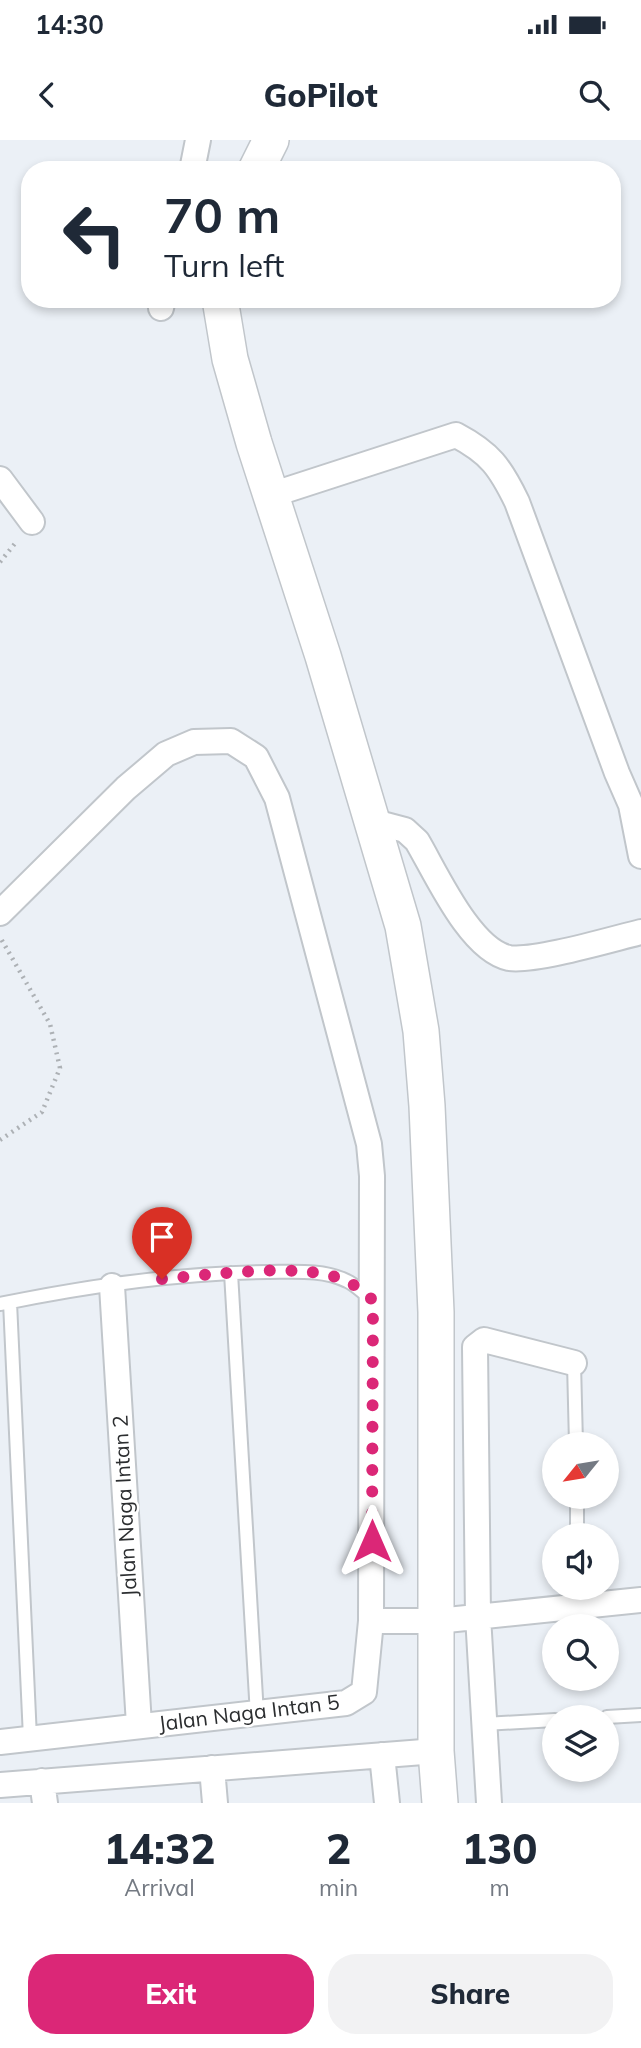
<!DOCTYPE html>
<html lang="en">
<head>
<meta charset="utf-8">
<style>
	:root { --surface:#fff; --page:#f2f2f3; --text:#1f2937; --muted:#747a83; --accent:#db2777 }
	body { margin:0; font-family:Mulish,sans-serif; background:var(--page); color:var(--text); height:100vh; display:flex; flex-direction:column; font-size:26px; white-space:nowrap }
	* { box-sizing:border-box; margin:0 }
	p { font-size:23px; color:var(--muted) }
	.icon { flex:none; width:38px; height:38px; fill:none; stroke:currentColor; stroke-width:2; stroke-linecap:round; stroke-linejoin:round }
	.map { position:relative; height:1663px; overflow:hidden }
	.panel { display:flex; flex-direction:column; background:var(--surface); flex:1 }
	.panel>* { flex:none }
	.banner { position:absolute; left:21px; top:21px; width:600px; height:147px; border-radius:28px; box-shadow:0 4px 10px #0003; background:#fff; color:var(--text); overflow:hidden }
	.needle { width:46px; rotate:240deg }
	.buttons { position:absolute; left:542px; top:1292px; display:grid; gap:14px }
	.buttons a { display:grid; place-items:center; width:77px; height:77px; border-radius:50%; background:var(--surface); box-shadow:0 4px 10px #0003; font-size:35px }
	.pin { position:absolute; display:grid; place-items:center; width:60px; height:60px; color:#fff; margin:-72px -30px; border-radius:50% 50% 50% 0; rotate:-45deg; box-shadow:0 0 7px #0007 }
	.pin .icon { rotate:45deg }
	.me { position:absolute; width:77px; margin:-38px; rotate:0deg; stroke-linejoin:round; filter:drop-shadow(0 0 5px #0008) }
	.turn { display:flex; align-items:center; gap:24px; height:147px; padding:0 28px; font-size:32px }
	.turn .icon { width:91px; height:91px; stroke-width:2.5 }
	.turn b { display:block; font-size:49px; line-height:60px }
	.eta { display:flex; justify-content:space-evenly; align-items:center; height:119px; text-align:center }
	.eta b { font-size:42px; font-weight:800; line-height:49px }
	.action { display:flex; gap:14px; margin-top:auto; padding:14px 28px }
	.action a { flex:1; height:80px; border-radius:28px; background:var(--accent); color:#fff; font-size:28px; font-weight:800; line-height:80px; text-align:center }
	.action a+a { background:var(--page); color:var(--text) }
	.status { display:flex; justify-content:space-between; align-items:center; height:49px; padding:0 35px; background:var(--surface); direction:ltr }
	.status svg { height:19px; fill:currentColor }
	header { display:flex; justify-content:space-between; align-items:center; height:91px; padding:0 28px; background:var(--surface); font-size:32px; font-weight:800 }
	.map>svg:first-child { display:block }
</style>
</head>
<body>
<div class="status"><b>14:30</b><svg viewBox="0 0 49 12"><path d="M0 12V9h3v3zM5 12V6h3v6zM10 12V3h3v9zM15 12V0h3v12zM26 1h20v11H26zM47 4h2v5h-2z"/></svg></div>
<header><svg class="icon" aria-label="back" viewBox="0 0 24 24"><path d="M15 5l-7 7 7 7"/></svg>GoPilot<svg class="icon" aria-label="search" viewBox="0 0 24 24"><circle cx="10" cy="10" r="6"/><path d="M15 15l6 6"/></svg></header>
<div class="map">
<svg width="641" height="1663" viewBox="0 0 641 1663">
	<rect width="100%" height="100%" fill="#ebf0f6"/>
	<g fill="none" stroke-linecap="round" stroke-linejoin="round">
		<g stroke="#c1c6cb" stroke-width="16">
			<path id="service" d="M231,1133L257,1575
				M10,1162L30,1598
				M0,1164C87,1146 178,1133 267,1132C292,1132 323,1129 347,1141C356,1145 364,1154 373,1160
				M574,1223L576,1304
				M577,1356V1395
				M577,1447L578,1466
				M607,1577L641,1575
				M484,1584L555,1580"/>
		</g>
		<g stroke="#c1c6cb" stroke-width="28">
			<path id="minor" d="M192,30L198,0
				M161,168L163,159
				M0,339L32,382
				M271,355L456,295C490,313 500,327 517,362L617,633L631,665L641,716
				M371,681L405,690L417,701C436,733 470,810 509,818C535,822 612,799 641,792
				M0,773L126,648L166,614L194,602L231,601L256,617L277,658L369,1004L372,1036L371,1481L364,1552L346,1563L0,1602
				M112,1146L139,1585
				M371,1481H437L641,1460
				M382,1615L387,1663
				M212,1628L215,1663
				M42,1641L45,1663
				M0,1645L436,1611
				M489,1663L478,1476L475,1207L484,1200L574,1223"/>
		</g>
		<g stroke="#c1c6cb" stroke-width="38">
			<path id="secondary" d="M256,30L271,0
				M220,159L230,219L254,303L323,516L403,786L421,891L427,966L436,1172V1611L440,1663"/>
		</g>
		<path stroke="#adb1b5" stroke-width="4.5" stroke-dasharray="2 5" stroke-linecap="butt" d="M0,422L17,401
			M0,1000L42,972L60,928L50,884L0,797"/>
		<use href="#service" stroke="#fff" stroke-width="12"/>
		<use href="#minor" stroke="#fff" stroke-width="24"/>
		<use href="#secondary" stroke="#fff" stroke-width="35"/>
	</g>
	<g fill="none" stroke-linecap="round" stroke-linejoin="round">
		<path stroke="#db2777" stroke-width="12" stroke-dasharray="0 21.6" d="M162,1139C209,1135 305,1121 346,1141C356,1145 365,1154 373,1160L372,1401"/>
	</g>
	<g text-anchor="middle" stroke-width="5" stroke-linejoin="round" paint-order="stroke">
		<g font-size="21" fill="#2c2e30" stroke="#fff">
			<text transform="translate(125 1366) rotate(-93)" y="7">Jalan Naga Intan 2</text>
			<text transform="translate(249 1573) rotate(-7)" y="7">Jalan Naga Intan 5</text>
		</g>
	</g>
</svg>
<div class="buttons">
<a><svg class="needle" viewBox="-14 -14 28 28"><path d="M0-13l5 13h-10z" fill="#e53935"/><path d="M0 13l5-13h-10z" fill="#747a83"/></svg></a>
<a><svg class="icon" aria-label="sound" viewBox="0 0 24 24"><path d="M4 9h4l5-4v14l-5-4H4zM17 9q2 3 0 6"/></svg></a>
<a><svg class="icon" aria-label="search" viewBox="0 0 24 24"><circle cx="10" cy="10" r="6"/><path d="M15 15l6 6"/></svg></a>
<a><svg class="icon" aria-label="layers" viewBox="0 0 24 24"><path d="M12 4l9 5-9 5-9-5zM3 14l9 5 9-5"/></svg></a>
</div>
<div class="pin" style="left:162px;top:1139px;background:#d93025"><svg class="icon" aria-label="arrive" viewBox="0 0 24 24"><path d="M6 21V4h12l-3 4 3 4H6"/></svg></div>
<svg class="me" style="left:372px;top:1401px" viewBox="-20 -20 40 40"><path d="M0-17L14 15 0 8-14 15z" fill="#db2777" stroke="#fff" stroke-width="4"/></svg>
<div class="banner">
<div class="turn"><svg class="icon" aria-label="left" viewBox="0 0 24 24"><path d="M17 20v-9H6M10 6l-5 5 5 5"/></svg><div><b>70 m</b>Turn left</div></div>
</div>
</div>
<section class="panel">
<div class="eta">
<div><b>14:32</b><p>Arrival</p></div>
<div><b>2</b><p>min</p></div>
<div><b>130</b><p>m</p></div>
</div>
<div class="action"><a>Exit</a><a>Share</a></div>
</section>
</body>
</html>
